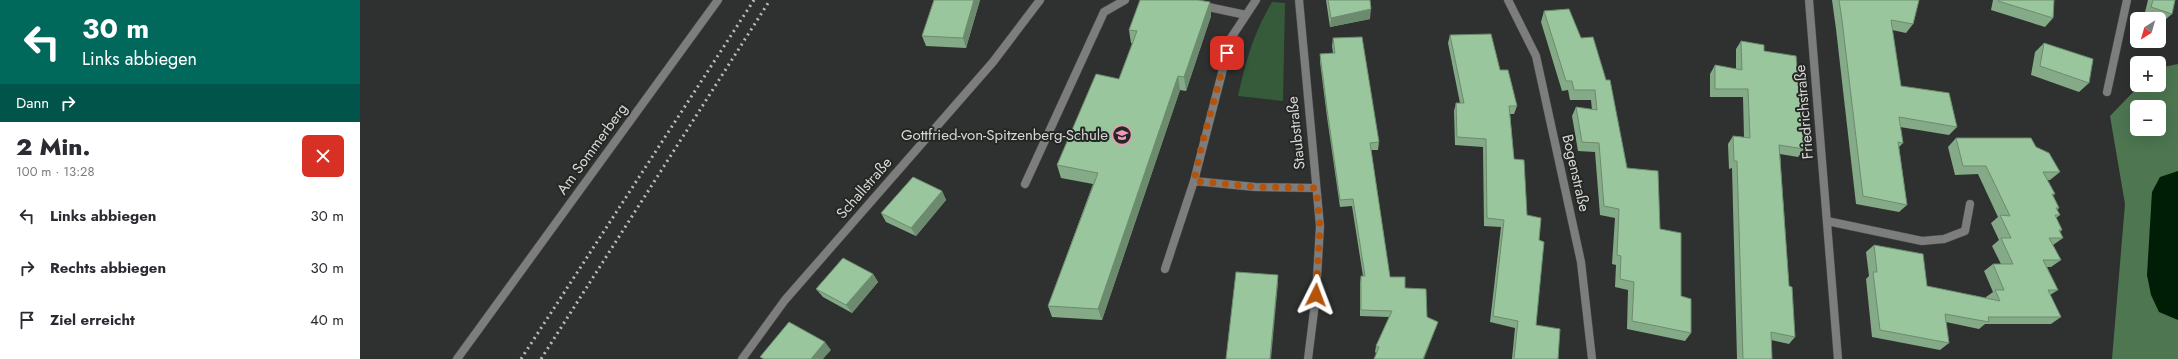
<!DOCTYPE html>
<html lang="de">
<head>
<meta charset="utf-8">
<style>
	:root { --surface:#fff; --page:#f7f7f7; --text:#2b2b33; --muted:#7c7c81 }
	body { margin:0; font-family:Jost,sans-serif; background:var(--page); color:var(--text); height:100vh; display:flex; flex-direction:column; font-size:15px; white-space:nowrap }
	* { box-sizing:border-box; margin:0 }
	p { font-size:13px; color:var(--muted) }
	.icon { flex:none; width:22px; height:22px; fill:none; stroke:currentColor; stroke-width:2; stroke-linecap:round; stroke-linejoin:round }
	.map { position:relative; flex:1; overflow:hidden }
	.sheet { display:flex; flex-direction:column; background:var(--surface); width:360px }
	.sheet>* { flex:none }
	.top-card { background:#00695c; color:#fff; overflow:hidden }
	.needle { width:26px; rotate:217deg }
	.buttons { position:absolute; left:1770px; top:12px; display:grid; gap:8px }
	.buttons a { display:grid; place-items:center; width:36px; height:36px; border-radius:6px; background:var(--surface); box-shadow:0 4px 16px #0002; font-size:20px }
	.pin { position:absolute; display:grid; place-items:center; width:34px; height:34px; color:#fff; margin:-17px; border-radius:8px; box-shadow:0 2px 6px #0006 }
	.me { position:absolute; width:44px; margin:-22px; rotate:3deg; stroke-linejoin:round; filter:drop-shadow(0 0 3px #0008) }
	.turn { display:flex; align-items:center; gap:14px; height:84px; padding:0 16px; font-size:18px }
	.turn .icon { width:52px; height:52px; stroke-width:2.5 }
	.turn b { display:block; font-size:28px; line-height:34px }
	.then { display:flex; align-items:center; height:38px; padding:0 16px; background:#0003; gap:8px; font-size:15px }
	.round { display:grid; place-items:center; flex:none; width:42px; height:42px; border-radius:6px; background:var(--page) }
	.summary { display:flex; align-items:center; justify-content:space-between; height:68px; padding:0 16px }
	h1 { font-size:24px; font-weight:800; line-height:30px }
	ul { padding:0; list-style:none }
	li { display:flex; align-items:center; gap:12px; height:52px; padding:0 16px }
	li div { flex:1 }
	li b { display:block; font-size:15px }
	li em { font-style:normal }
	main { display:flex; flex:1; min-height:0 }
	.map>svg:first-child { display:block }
</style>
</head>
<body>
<main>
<section class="sheet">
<div class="top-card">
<div class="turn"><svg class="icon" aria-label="left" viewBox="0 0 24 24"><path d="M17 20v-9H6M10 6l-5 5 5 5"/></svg><div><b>30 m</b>Links abbiegen</div></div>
<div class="then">Dann<svg class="icon" aria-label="right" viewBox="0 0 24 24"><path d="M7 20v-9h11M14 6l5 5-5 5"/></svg></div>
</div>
<div class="summary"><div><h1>2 Min.</h1><p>100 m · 13:28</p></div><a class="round" style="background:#d93025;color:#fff"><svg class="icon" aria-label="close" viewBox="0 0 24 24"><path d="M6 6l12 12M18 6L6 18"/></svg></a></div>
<ul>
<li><svg class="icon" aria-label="left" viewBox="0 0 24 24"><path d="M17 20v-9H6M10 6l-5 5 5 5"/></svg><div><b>Links abbiegen</b></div><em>30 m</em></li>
<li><svg class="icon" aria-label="right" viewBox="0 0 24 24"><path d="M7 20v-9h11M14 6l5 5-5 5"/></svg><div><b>Rechts abbiegen</b></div><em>30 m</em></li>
<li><svg class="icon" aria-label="arrive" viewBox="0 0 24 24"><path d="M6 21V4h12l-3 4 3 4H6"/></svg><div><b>Ziel erreicht</b></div><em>40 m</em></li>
</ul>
</section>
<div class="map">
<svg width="1818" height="359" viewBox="0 0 1818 359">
	<rect width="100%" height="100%" fill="#2e312f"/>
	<path fill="#365b3a" d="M912,2L925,3L923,101L878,96C886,60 893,35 912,2Z"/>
	<path fill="#4d7651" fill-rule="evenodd" d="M1818,64V359H1752L1765,204L1750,116L1780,85H1799V68ZM1777,107H1799V129H1777Z"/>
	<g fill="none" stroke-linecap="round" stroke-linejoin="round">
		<path fill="#001d05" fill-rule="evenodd" d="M1818,171V320L1799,312L1791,295L1787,275L1792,192L1800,177Z"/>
		<g stroke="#494c4a" stroke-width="9">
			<path id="pedestrian" d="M839,5L886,15
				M834,181L895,187L956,188
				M665,184L744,12L765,0
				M805,269L834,181L871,38L896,0"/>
		</g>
		<g stroke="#494c4a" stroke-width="9">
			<path id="minor" d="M939,0L960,226L956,295L948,359
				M1148,0L1176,56L1221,262L1232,359
				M1449,0L1478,359
				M1747,92L1767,0
				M1467,221L1562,241L1584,239L1605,231L1610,204
				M97,359L358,0
				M382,359L425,300L633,62L680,0"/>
		</g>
		<use href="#pedestrian" stroke="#7c7d7c" stroke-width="8"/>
		<use href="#minor" stroke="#7c7d7c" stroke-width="8"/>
		<path stroke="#babcba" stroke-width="3" stroke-dasharray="2 4" stroke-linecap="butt" d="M161,359L394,0
			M181,359L410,0"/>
	</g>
	<path fill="#84aa87" d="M620,0L606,48L566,46L562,36Z
		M966,0H1010V19L970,27Z
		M1472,0H1559L1553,24L1546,33L1532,30L1541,86L1597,127L1589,135L1540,127L1543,143L1539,147L1547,205L1539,212L1496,204L1476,29Z
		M1633,0H1694L1693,18L1685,27L1631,10Z
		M1788,0H1815L1812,14L1806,19L1785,12Z
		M850,2L851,16L826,91L820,90L742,320L692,317L688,306L733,184L701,178L697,165L759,79L773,44L771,43L769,30Z
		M1209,9L1267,168L1300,229L1331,333L1325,341L1267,329L1268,290L1255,287L1256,265L1252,264L1255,218L1240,215L1235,152L1218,151L1212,116L1216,107L1232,110L1231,100H1210L1208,90L1202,91L1181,22L1184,11Z
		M1090,35L1140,70L1157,106L1154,114H1150L1154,159L1167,215L1179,240L1176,325L1198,359H1152L1155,328L1130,322L1141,227L1124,226L1123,147L1095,145L1094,111L1096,103H1100L1088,43Z
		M973,38L1019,142L1018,150H1011L1030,277L1045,288L1076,328L1016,353L1015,352L1016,346L1029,317L1000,316V283L1001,276H1003L992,206L980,207L967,117L960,62V54L973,53L972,46Z
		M1381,41L1404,51L1444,149L1438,157L1420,154L1429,286L1435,337L1429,344L1411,340L1412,359H1377L1372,168L1369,169L1368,144L1373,136L1384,137L1383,97H1350V74L1355,65L1376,69V49Z
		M1684,43L1729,83L1719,92L1671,75L1675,52Z
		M1596,138L1676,147L1700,172L1690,180H1687L1695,194L1693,195L1699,208L1697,210L1700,215L1696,218L1702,230L1700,232L1703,238L1693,245L1701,260L1691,267H1687L1698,290L1690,295L1701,317L1691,324H1625L1619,329L1586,322L1589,343L1580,350L1512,337L1506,279L1509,276L1506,252L1514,245L1567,286L1626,298V297L1633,292L1624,271L1633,264H1641L1632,246L1639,240L1631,223L1638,217L1618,174L1595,175L1588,147Z
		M582,191L586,200L556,236L526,222L521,213Z
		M513,274L518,282L492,313L463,297L456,289Z"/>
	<path fill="#6c8b6e" d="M614,0H620L606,48L603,38Z
		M850,2L851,16L826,91L824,77Z
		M1011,9L1010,19L970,27L971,18Z
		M818,76L820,90L742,320L738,309Z
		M582,191L586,200L556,236L551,228Z
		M513,274L518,282L492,313L486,305Z
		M918,275V283L911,359H910Z
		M1078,322L1064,359H1063Z
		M465,342L471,350L463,359H451Z"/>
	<path fill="#9ac69d" stroke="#6c8b6e" d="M574,0H614L603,38L562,36Z
		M780,0H838L850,2L824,77L818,76L738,309L688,306L738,173L697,165L736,74L759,79L777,31L769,30Z
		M968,0H1010L1011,9L971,18Z
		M1479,0H1559L1553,24L1531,20L1541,86L1589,93L1597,127L1539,117L1543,143L1538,142L1547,205L1503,196L1482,20Z
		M1639,0H1694L1693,18L1638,1Z
		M1793,0H1815L1812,14L1791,7Z
		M1209,9L1221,38L1233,37L1246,80H1250L1267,168L1298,171L1300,229L1321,233V296L1331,299V333L1272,321L1274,282L1260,279L1261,256L1257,255L1259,209L1244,206L1239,143L1222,142L1216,107L1237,110L1235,90H1214L1212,81H1206L1184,11Z
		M1131,34L1140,70H1148L1157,106H1149L1154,159L1164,160L1167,215L1181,218L1179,240L1184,242L1176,325L1200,329L1198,359H1154L1158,321L1133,316L1144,220L1127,218L1126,139L1097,137L1096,103H1104L1090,35Z
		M1002,37L1019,142L1010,143L1030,277H1045V288L1066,289L1067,317L1078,322L1063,359H1014L1019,347L1016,346L1032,311L1001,310V276H1005L993,199L980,200L967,109L960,54L975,53L973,38Z
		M1381,41L1404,45V51L1436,56L1444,149L1419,145L1429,286L1432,287L1435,337L1411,332L1412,359H1383L1377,161H1374L1373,136L1390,138L1388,89H1355V65L1382,70Z
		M1684,43L1733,59L1729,83L1680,66Z
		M1596,138H1671L1676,147L1689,153L1700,172H1683L1695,194H1692L1699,208H1696L1700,215H1695L1702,230H1699L1703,238H1689L1701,260H1683L1698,290H1688L1701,317H1628L1629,322L1585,314L1589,343L1520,330L1513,272H1517L1514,245L1563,254L1567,286L1640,301L1635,290H1644L1633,264H1653L1641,238H1651L1640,215L1650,216L1626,166H1603Z
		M553,177L582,191L551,228L521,213Z
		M483,258L513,274L486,305L456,289Z
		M876,272L918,275L910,359H866Z
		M429,322L465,342L451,359H404L400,357Z"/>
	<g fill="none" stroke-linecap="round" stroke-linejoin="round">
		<path stroke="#b45309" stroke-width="7" stroke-dasharray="0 12.6" d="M867,53L842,144L834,181L895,187L956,188L960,226L956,295"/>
	</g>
	<defs>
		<g id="school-ring" transform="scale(1)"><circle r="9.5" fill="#252725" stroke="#ef9ab8" stroke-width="1.5"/><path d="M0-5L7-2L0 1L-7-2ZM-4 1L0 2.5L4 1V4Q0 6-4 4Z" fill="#ef9ab8"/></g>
	</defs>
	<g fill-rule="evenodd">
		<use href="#school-ring" x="762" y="135"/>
	</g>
	<g text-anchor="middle" stroke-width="4" stroke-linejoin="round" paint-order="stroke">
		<g font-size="15" fill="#d6d8d6" stroke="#252725">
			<text transform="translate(1444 112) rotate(-95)" y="5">Friedrichstraße</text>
			<text transform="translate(936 133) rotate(-96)" y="5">Staubstraße</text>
			<text transform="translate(232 149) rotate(-54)" y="5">Am Sommerberg</text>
			<text transform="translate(1216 173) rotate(77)" y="5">Bogenstraße</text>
			<text transform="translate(504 188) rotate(-49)" y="5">Schallstraße</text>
		</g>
		<g font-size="15" fill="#d6d8d6" stroke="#252725" text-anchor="end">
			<text x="748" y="140">Gottfried-von-Spitzenberg-Schule</text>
		</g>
	</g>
</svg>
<div class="buttons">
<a><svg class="needle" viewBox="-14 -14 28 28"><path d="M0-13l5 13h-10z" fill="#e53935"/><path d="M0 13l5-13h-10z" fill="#7c7c81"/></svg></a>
<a>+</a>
<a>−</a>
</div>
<div class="pin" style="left:867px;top:53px;background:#d93025"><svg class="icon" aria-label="arrive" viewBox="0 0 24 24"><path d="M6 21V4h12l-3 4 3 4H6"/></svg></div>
<svg class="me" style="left:956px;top:295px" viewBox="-20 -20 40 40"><path d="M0-17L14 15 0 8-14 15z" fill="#b45309" stroke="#fff" stroke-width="4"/></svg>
</div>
</main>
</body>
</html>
